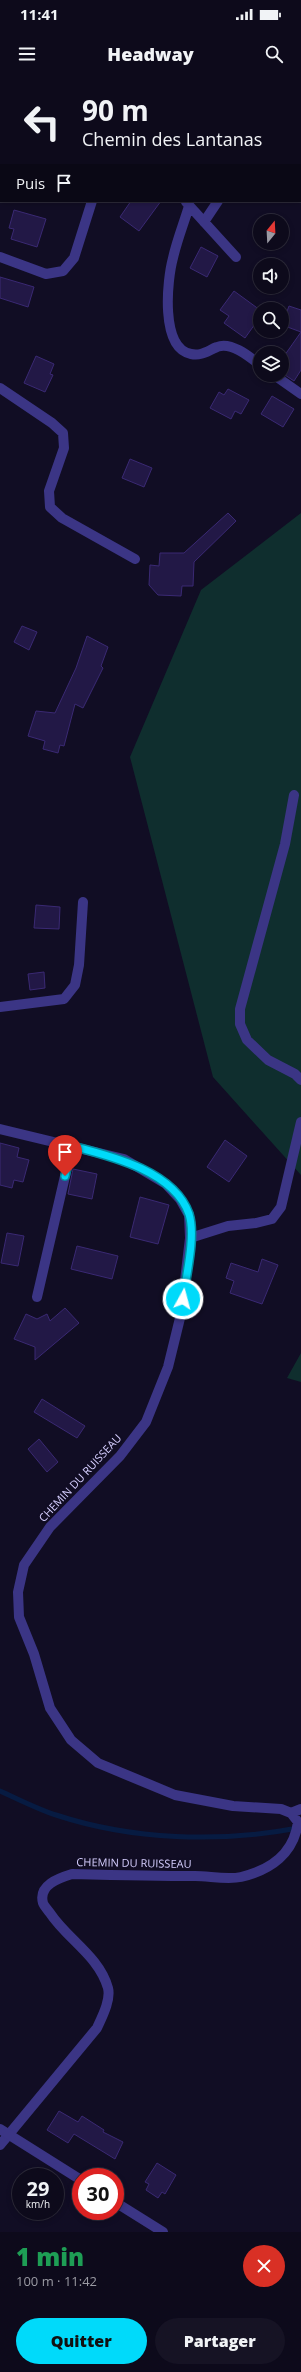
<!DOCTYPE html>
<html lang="fr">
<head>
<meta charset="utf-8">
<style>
	:root { --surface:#0d0a1b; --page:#161324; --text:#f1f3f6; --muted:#9a9aa3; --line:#2d2b3a; --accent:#00dafa }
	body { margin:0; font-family:"Open Sans",sans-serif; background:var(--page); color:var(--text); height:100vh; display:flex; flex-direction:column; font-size:15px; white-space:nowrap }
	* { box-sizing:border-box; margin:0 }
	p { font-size:13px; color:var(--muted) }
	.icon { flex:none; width:22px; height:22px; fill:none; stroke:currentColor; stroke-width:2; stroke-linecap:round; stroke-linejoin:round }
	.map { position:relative; height:2152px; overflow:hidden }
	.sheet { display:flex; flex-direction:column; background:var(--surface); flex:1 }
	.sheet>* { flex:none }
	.guide { position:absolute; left:0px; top:0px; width:301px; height:122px; box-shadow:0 2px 6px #0003,0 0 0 1px var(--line); background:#0d0a1b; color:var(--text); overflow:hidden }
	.needle { width:26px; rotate:18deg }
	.fabs { position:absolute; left:253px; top:134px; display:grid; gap:8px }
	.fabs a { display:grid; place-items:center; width:36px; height:36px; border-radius:50%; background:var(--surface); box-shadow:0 2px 6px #0003,0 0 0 1px var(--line); font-size:20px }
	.speed { position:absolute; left:12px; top:2088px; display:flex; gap:8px; font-size:20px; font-weight:700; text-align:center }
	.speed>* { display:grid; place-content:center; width:52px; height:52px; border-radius:50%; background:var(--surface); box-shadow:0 2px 6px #0003,0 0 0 1px var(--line); line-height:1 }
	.speed small { font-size:10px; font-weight:400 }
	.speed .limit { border:6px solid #d22; background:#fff; color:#111 }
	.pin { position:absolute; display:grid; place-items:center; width:34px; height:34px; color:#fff; margin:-41px -17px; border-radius:50% 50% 50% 0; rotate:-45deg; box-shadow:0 0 4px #0007 }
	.pin .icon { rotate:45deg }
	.me { position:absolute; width:44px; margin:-22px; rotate:7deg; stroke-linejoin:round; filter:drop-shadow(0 0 3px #0008) }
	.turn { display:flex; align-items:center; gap:14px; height:84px; padding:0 16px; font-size:18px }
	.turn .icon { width:52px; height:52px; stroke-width:2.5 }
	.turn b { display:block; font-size:28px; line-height:34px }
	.then { display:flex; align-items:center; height:38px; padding:0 16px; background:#0003; gap:8px; font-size:15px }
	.round { display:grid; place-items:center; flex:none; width:42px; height:42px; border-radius:21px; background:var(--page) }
	.headline { display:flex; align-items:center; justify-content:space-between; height:68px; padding:0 16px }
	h1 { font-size:24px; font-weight:800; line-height:30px; color:#1e9e55 }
	.cta { display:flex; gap:8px; margin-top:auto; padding:8px 16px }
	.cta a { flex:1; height:46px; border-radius:24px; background:var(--accent); color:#111; font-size:16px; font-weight:800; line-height:46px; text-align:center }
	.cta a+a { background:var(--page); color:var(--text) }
	.status { display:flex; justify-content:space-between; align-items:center; height:28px; padding:0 20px; background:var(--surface); direction:ltr }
	.status svg { height:11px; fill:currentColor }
	header { display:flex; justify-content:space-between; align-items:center; height:52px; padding:0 16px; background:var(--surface); font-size:18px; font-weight:800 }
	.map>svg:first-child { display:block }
</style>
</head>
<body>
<div class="status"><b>11:41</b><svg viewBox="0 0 49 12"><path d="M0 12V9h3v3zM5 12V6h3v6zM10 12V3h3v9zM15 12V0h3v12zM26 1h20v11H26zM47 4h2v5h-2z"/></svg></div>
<header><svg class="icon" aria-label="menu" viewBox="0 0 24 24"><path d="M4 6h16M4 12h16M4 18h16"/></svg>Headway<svg class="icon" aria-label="search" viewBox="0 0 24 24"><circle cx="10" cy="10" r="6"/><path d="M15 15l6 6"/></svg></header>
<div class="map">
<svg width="301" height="2152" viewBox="0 0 301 2152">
	<rect width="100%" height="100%" fill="#110d24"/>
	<path fill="#0f2e2e" d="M301,433V1095L213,997L130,677L201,510Z
		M301,1273V1302L287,1298Z"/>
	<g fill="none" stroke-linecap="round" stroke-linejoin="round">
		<path stroke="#071b42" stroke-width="5" d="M0,1711C18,1719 37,1729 56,1735C132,1760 219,1763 298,1748"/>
	</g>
	<path fill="#221846" stroke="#3a2973" d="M131,121H161L139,151L120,137Z
		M14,130L46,139L37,167L11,159L14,149L9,148Z
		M201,167L218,176L207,197L190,188Z
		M0,197L34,207L28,227L0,218Z
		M234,211L260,230V237L245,258L224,243L229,236L220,230Z
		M289,226L301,230V290L294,301L282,293V279L301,252L282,245Z
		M36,276L54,284L50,294L53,295L45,312L24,303Z
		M228,309L249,320L241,334L235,331L231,339L210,328L219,312L224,315Z
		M272,316L294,329L283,347L261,334Z
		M130,379L152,388L144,407L122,398Z
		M228,433L236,441L194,482L193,506H182L181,516L158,515L149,505L150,485L159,486L160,473H184Z
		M22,546L37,552L29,570L14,562Z
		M87,556L108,567L101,586L103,588L83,628L75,624L64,666L60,665L58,673L43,669L45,661L28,656L36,631L55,633L76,588Z
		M36,825L60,827L59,849L34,848Z
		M44,892L45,908L30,910L28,894Z
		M225,1060L247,1076L229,1102L207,1087Z
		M0,1063L19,1068L17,1077L29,1080L23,1102L14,1100L12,1108L0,1105Z
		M73,1089L97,1094L92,1119L68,1114Z
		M140,1117L169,1125L158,1164L130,1157Z
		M7,1153L24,1156L18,1186L1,1183Z
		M77,1166L118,1176L112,1199L71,1189Z
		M262,1179L278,1185L262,1224L230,1213L234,1201L226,1198L231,1183L258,1192Z
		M65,1228L79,1243L35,1280V1267L14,1259L26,1234L37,1239L47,1234L50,1241Z
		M42,1319L85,1346L77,1358L34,1332Z
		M39,1359L58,1382L47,1392L28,1369Z
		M59,2031L78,2042L82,2036L104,2050L103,2052L123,2062L115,2079L74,2054L68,2063L47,2050Z
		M157,2083L176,2095L165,2114L162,2112L158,2118L146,2110L149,2104L145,2102Z"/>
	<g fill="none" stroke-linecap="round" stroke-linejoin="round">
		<path stroke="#3b3585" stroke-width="10" d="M83,0L84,1
			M186,122L236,177
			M189,126C184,143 177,160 173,178C167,200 160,268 191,274C202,276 207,271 217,267C231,261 250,277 260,285
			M204,142L218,121
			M0,177L46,194L63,191L74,178L92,121
			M274,295L301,314
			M0,308L52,343L63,353L64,368L49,411L50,427L62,438L135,479
			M294,715L285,764L240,929V944L247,960L268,980L295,994L301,1000
			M0,927L64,919L75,905L79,885L83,822
			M0,1049L124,1079L166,1104L180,1119L189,1135L190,1158L181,1234L168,1287L146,1342L120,1376L50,1447L24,1485L18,1512L19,1537L34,1574L50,1628L71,1660L98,1683L175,1715L233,1726L281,1729L291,1733L298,1742C294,1773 271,1790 241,1797C227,1800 209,1796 195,1796C154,1796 113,1795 72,1794C59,1798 38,1805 43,1823C44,1826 48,1830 50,1833C67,1859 99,1876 108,1908C111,1920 102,1937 97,1948L0,2065
			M190,1158L228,1146L256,1143L272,1139L281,1127L301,1042
			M37,1217L72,1066
			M291,1733L301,1729"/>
		<path stroke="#3b3585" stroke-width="10" d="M0,2049L81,2100
			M115,2122L163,2152"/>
	</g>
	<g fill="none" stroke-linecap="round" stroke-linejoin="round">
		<g stroke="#008ea2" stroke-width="10">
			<path id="route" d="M65,1096L72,1066C111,1076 174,1091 189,1134C196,1156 186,1196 183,1219"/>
		</g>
		<use href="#route" stroke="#00dafa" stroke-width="7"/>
	</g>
	<g text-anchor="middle" stroke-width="4" stroke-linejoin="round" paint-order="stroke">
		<g font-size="11" fill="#d6cfff" stroke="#110d24">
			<text transform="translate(80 1398) rotate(-47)" y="4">CHEMIN DU RUISSEAU</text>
			<text transform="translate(134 1783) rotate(1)" y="4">CHEMIN DU RUISSEAU</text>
		</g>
	</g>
</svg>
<div class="fabs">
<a><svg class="needle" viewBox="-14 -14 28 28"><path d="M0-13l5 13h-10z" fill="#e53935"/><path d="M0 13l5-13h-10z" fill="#9a9aa3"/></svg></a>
<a><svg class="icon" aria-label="sound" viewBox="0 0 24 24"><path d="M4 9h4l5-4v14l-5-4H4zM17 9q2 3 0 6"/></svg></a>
<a><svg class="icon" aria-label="search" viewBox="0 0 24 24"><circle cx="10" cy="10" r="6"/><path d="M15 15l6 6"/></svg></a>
<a><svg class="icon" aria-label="layers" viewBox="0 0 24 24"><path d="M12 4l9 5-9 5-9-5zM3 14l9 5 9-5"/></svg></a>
</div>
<div class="speed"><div>29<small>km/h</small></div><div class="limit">30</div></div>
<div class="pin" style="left:65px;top:1096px;background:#d93025"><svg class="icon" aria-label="arrive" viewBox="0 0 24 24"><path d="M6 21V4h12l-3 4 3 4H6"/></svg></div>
<svg class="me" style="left:183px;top:1219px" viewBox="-20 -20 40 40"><circle r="17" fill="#00dafa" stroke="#fff" stroke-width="3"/><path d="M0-11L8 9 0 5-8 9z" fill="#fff"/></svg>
<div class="guide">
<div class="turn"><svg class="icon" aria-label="left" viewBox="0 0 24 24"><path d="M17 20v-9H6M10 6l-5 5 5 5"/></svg><div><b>90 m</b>Chemin des Lantanas</div></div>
<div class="then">Puis<svg class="icon" aria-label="arrive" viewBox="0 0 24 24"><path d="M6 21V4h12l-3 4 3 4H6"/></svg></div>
</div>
</div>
<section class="sheet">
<div class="headline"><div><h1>1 min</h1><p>100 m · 11:42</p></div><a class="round" style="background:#d93025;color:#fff"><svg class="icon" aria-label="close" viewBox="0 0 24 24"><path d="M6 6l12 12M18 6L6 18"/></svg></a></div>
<div class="cta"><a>Quitter</a><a>Partager</a></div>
</section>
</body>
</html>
